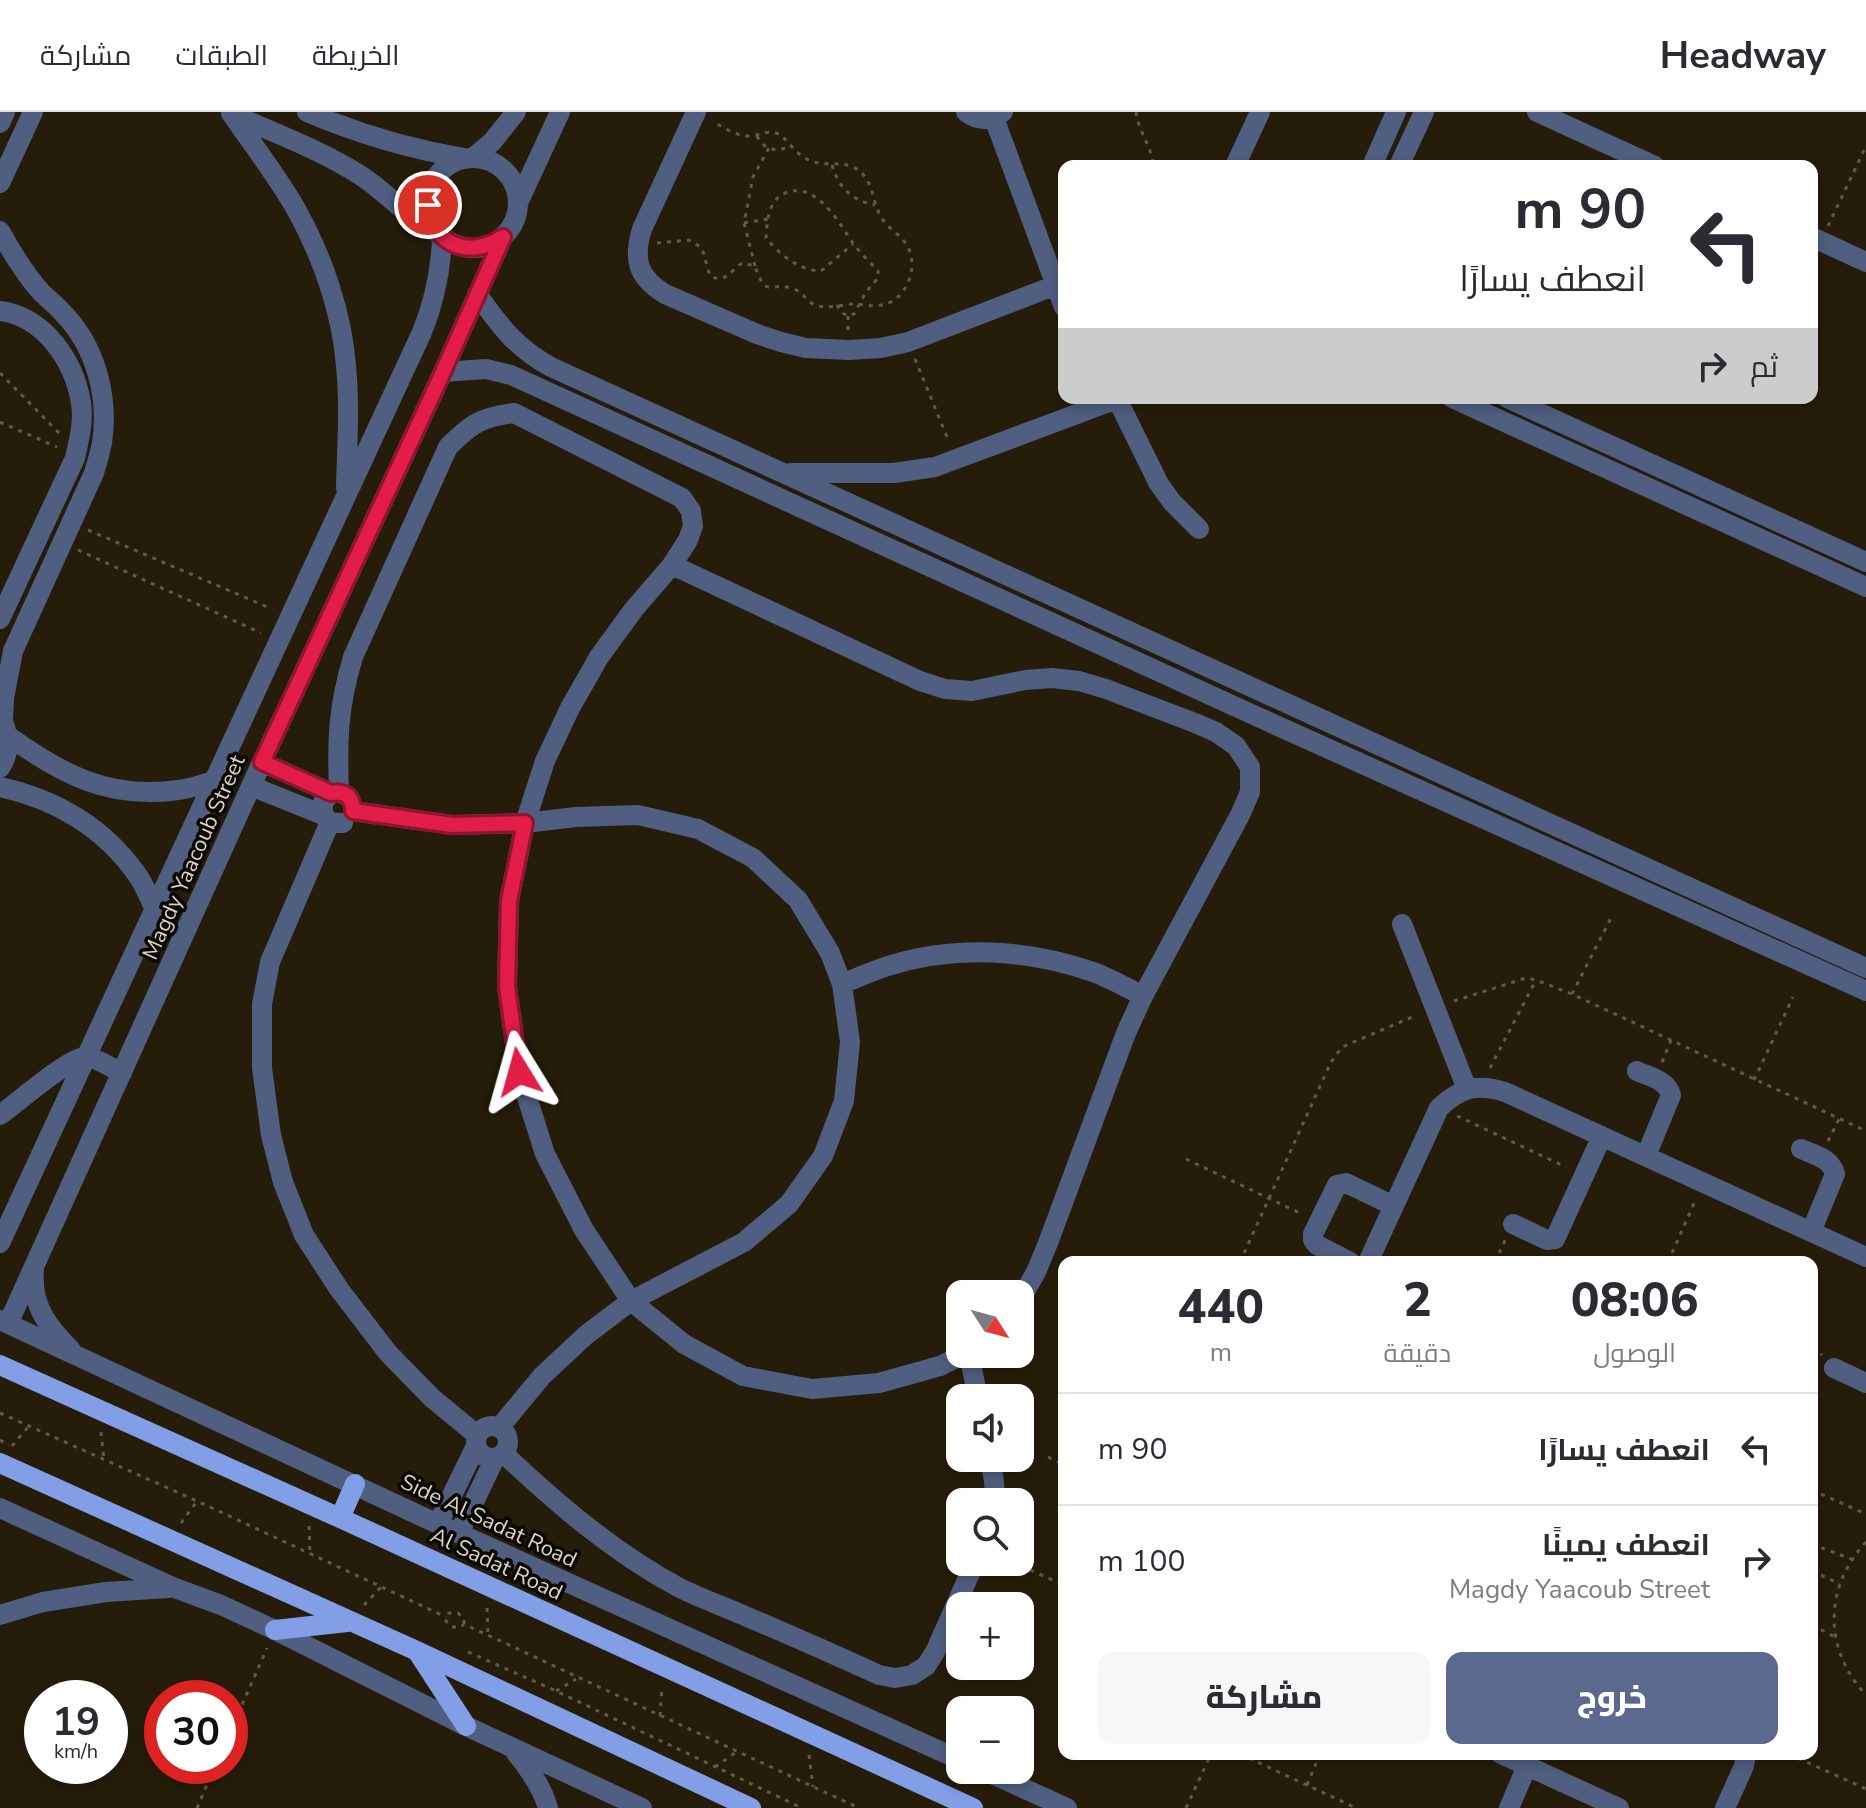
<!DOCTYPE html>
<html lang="ar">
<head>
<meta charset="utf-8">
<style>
	:root { --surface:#fff; --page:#f7f7f7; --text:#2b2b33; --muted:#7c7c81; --line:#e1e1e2; --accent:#5c698e }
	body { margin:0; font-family:"Nunito Sans",Cairo,sans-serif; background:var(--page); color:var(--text); direction:rtl; height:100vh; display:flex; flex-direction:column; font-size:30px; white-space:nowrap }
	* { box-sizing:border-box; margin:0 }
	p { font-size:26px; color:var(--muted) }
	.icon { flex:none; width:44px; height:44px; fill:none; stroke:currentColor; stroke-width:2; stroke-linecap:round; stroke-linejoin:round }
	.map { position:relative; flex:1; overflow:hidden; direction:ltr }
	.panel { position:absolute; left:1058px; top:1144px; width:760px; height:504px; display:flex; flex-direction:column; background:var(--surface); border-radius:16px; box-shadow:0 4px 12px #0003; direction:rtl }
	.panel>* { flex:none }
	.hud { position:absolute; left:1058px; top:48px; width:760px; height:244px; border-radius:16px; box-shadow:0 4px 12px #0003; direction:rtl; background:#fff; color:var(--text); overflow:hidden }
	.needle { width:52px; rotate:126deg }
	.buttons { position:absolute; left:946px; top:1168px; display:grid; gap:16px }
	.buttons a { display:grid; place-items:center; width:88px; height:88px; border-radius:16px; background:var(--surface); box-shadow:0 4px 12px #0003; font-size:40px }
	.speed { position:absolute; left:24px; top:1568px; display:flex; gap:16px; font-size:40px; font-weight:700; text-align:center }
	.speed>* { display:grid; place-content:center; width:104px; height:104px; border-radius:50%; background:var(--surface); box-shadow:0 4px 12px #0003; line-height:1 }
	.speed small { font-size:20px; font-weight:400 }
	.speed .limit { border:12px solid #d22; background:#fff; color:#111 }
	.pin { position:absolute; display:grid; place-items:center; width:68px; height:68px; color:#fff; margin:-34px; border:4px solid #fff; border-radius:50%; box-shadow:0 2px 8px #0007 }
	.me { position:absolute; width:88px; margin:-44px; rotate:352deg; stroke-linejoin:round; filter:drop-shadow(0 0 6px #0008) }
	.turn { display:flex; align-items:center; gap:28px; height:168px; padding:0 40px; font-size:36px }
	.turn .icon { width:104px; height:104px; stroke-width:2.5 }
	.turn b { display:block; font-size:56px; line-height:68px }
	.then { display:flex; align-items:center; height:76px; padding:0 40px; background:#0003; gap:16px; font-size:30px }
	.eta { display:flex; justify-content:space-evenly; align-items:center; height:136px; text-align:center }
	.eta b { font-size:48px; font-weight:800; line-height:56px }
	.primary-button { display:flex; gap:16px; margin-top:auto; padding:16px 40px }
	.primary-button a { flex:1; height:92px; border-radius:16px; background:var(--accent); color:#fff; font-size:32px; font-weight:800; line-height:92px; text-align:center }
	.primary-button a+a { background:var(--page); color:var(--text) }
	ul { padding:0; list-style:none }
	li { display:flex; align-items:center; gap:24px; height:112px; padding:0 40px; border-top:2px solid var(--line) }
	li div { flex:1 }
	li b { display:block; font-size:30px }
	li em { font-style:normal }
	header { display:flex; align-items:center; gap:48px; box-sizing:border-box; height:112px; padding:0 40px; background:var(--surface); border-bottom:2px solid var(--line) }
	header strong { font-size:38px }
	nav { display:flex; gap:44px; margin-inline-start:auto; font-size:28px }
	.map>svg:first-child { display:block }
</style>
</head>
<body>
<header>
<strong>Headway</strong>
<nav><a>الخريطة</a><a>الطبقات</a><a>مشاركة</a></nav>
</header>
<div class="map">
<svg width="1866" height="1696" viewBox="0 0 1866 1696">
	<rect width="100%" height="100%" fill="#251d09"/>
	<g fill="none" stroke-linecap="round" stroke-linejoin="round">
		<path stroke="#615a49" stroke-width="3" stroke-dasharray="4 6" stroke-linecap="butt" d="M1136,0C1138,19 1152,34 1153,54
			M757,24C764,38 776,41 790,34
			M832,53C839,76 851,88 875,93
			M744,111L768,107
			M1828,114L1866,34
			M657,131L689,128L702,136L710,164C726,172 730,159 742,151L755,154C766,187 770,170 791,176C801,178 806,189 815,193C825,197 841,193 852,192C862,192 872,195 882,193C904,189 917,161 910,140C905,125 892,120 883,108C871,91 875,67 855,56C842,49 828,54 814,50C794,44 788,25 776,21C765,18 757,25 746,24C735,23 723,15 713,10
			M755,154L744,111L753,65L769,36
			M837,193L841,200L848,204L854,202L866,180L878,166V159C870,150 860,141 853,131C839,111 815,66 783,82C768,90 767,111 766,126C779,142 800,159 821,159L853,132
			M848,204V220
			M915,247L947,325
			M0,261L62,324
			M0,310L57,335
			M88,418L272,497
			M78,438L261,521
			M1572,882L1612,804
			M1454,889L1526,866L1536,868L1572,882L1866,1019
			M1662,950L1671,928
			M1490,956L1536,868
			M1754,968L1793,885
			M1457,1004L1566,1055
			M1828,1029L1839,1007
			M1186,1047L1302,1102
			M1240,1150L1331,950L1342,935L1417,903
			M1495,1150L1505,1128
			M1668,1150L1695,1089
			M1812,1237L1822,1243
			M0,1301L197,1389L446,1505
			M101,1320L104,1348
			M0,1328L9,1333
			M12,1334L29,1314
			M1048,1345L1064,1353
			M1812,1378L1866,1402
			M181,1411L197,1389
			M309,1414L310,1442
			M1866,1430C1824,1475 1823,1537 1866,1583
			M1812,1432L1851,1447
			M1012,1450L1064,1473
			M1812,1459L1840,1472
			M364,1493L382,1474
			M487,1496L488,1523
			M464,1512V1507L458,1501H449L446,1505V1509L452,1515H461L464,1512L859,1696
			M1812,1513L1835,1525
			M468,1540L556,1579L802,1696
			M556,1579L576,1567
			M660,1604L662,1576
			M230,1620L267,1536
			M1240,1642L1356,1696
			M1789,1642L1866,1677
			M809,1643L813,1675
			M715,1655L735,1641
			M1307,1673L1320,1642
			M197,1696L215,1654
			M1186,1696L1211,1642"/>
		<path stroke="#505e81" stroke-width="20" d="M307,0C359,22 409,37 464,46
			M696,0L642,117C633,147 637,165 665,182L757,222L781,230L806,236L849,238L881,236L908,230L1064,170
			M966,0C978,9 990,9 1003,0
			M1537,0L1655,54
			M231,1C253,33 277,64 296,97C322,144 342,200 346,254C350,294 347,335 346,376
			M232,2C274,21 321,38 360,63C388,81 407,106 438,121
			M994,6L1064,195
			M0,11L5,0
			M474,45L492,30L516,0
			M428 91a45 45 0 1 1 90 0a45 45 0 1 1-90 0Z
			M1235,54L1260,0
			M1372,54L1396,0
			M1399,54L1424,0
			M0,71L33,0
			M518,91L560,0
			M0,119C12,141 24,161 41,180C48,187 56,193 63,201C96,235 109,285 102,331C100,341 97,351 94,361L13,539L4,586L3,610
			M1812,125L1866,150
			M477,182C500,214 516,236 551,255L1866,856
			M0,199C44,205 74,248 81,291C84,309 79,328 75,346L0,507
			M443,260L486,257L511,263L1258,605L1866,879
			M1452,286L1866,475
			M1507,286L1866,450
			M790,361H894L935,355L1117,287L1159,372L1172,390L1199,417
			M672,453L920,569L945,577L972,579L1025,568L1052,566L1079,569L1106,577L1195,611L1216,620L1236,634L1250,655V680L1240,703L1143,884L1126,921L1048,1131L1036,1160L1020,1188
			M7,623C61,662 109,688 178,678C190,677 202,672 214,669
			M262,650L331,681L339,680L349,685
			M0,656C9,643 9,627 4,612
			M251,674L323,703
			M0,675C56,687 105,716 138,764C145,774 149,786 155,797
			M339,680C337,628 338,595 353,545L448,335C471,312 481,305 514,301L682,386L691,399L693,414L688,428L672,453L634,497L599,545L570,596L545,649L525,711L509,789L507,875L519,960L545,1042L584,1118L631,1189L684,1232L743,1264L812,1277L879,1271L940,1254L964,1242
			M331,681L323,690V703L330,710L343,711
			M353,699L452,713L525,711L576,705L638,703L698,717L753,746L798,788L830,841L842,872L850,930L844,989L823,1044L789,1092L744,1130L631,1189L586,1223L542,1264L499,1316
			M330,710L270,850L262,892V956L271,1023L283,1070L304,1123L339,1177L388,1241L432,1286L477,1323
			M1402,812L1467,977
			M842,872C857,866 872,859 888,854C955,833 1027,837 1093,860C1110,866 1127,876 1143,884
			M1637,959C1650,965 1667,968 1671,983L1646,1044
			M0,1003C16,992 70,944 86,945C95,945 114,957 122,961
			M1801,1037C1814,1043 1831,1046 1835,1062L1811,1120
			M1513,1112L1547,1128L1555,1127L1602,1024
			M0,1131L422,220C435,188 441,159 442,125
			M1350,1150L1317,1133L1313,1128V1122L1337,1073L1346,1071L1394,1094
			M1368,1150L1439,996C1460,976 1477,971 1505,980L1866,1145
			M34,1158C31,1193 47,1214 71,1238
			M0,1208L438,1412L960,1648
			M8,1212L262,650L443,260L503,125
			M969,1242L978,1286
			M1834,1256L1866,1271
			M476 1330a16 16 0 1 1 32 0a16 16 0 1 1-32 0Z
			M503,1341C556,1391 613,1440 678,1475C699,1486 723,1494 745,1504C790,1523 835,1543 879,1563L895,1566L912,1563L926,1554L935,1540L975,1450
			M990,1346L994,1369L995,1390
			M0,1396L175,1476L221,1493L275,1518L466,1614L642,1696
			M438,1412L476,1334
			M459,1421L495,1346
			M0,1503L43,1490L106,1480L169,1476
			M516,1641C530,1658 542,1675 548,1696
			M1501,1642L1619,1696
			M983,1658L1067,1696
			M1509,1696L1527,1654
			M1725,1696L1744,1654L1745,1649L1743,1642"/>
		<path stroke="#819ee6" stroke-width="20" d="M0,1253L340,1406L973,1696
			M0,1351L417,1539L751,1696
			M340,1406L355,1372
			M275,1518L347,1510
			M417,1539L466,1614"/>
	</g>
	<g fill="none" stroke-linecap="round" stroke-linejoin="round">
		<g stroke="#92132f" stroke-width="20">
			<path id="route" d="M428,93C434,134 469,147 503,125L443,260L262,650L331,681C345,679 353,684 353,699L452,713L525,711L509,789L507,875L519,960"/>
		</g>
		<use href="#route" stroke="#e11d48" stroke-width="14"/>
	</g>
	<g text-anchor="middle" stroke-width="7" stroke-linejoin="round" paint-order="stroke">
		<g font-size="22" fill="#dad5c8" stroke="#0b0802">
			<text transform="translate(193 745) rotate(-66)" y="8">Magdy Yaacoub Street</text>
			<text transform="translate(489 1408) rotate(25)" y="8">Side Al Sadat Road</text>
			<text transform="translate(497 1451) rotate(25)" y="8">Al Sadat Road</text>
		</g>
	</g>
</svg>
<div class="buttons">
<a><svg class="needle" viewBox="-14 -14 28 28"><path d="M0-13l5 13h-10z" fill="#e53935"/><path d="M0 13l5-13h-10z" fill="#7c7c81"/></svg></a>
<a><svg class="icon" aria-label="sound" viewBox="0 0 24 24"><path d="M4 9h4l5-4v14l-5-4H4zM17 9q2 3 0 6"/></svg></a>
<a><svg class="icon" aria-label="search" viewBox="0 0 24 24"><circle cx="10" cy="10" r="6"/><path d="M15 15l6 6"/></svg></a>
<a>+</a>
<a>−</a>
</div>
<div class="speed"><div>19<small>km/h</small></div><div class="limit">30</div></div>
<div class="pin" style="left:428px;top:93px;background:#d93025"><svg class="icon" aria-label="arrive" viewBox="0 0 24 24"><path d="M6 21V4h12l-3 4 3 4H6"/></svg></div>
<svg class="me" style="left:519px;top:960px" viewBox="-20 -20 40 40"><path d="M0-17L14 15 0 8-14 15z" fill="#e11d48" stroke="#fff" stroke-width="4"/></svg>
<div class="hud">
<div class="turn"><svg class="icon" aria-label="left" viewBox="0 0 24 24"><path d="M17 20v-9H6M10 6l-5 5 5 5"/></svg><div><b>90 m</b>انعطف يسارًا</div></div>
<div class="then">ثم<svg class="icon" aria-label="right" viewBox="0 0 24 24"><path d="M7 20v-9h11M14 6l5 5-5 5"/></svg></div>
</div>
<section class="panel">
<div class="eta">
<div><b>08:06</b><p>الوصول</p></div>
<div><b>2</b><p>دقيقة</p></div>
<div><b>440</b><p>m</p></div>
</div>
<ul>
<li><svg class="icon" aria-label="left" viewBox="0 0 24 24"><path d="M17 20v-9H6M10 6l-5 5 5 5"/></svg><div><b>انعطف يسارًا</b></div><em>90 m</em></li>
<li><svg class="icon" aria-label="right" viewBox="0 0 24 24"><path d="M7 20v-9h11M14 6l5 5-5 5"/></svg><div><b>انعطف يمينًا</b><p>Magdy Yaacoub Street</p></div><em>100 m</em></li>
</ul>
<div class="primary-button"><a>خروج</a><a>مشاركة</a></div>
</section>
</div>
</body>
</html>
